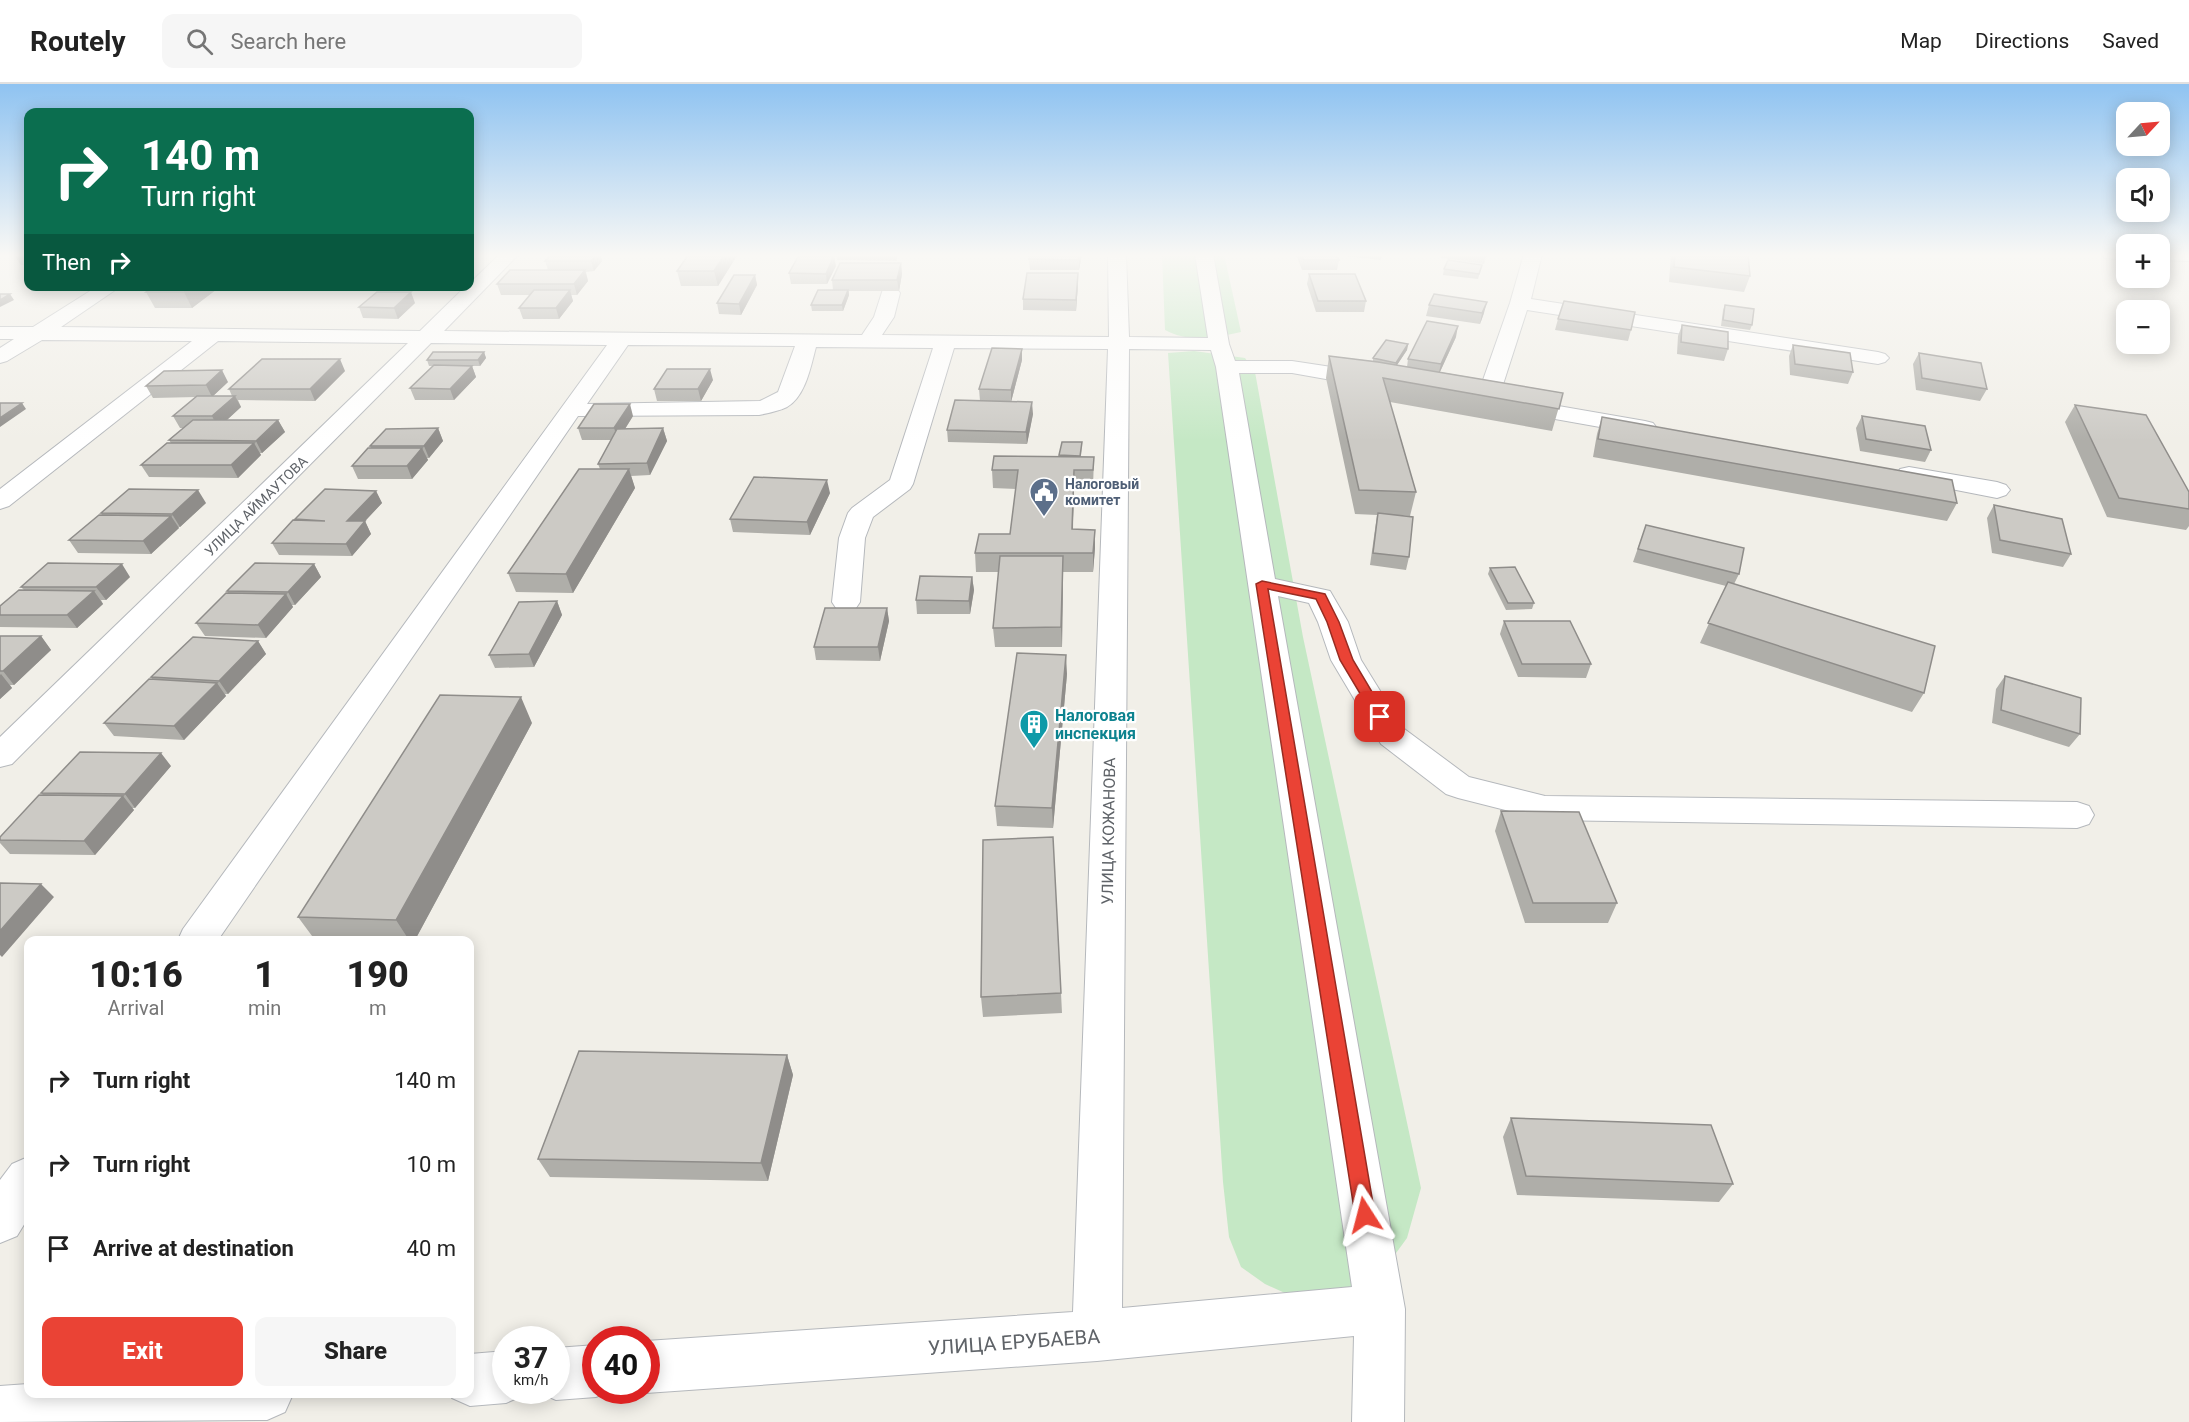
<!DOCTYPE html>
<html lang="en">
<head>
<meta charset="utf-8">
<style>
	:root { --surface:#fff; --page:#f6f6f6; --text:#222; --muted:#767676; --line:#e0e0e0; --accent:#ea4335 }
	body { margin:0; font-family:Roboto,sans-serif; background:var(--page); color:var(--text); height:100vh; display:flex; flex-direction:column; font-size:22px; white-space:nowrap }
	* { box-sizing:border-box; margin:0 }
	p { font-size:20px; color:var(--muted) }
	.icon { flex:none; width:33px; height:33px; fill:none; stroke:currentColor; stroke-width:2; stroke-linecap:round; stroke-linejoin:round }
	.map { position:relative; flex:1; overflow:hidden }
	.panel { position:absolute; left:24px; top:852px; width:450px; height:462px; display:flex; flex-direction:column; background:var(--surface); border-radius:12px; box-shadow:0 3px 15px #0003 }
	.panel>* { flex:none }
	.guide { position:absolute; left:24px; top:24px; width:450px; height:183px; border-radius:12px; box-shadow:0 3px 15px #0003; background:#0b6e4f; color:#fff; overflow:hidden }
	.needle { width:39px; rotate:64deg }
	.fabs { position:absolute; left:2116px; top:18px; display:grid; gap:12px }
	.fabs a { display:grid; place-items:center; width:54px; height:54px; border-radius:12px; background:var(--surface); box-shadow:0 3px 15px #0003; font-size:30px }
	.speed { position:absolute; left:492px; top:1242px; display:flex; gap:12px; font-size:30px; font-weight:700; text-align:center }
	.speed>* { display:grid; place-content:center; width:78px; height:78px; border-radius:50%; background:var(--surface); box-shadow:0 3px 15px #0003; line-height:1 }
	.speed small { font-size:15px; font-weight:400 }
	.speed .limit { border:9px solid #d22; background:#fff; color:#111 }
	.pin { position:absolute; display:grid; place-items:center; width:51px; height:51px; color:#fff; margin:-26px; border-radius:12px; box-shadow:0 3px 9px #0006 }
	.me { position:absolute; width:66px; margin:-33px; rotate:351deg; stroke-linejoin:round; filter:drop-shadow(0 0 4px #0008) }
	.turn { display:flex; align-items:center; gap:21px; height:126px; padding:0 18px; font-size:27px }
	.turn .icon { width:78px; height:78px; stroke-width:2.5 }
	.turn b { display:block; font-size:42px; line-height:51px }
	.then { display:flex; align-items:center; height:57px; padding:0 18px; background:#0003; gap:12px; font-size:22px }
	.eta { display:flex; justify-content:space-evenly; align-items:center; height:102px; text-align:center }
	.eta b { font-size:36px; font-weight:800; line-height:42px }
	.cta { display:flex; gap:12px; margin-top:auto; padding:12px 18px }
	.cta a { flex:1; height:69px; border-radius:12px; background:var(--accent); color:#fff; font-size:24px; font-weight:800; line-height:69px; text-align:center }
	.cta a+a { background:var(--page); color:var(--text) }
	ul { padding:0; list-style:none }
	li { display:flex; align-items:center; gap:18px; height:84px; padding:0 18px }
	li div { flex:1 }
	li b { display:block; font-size:22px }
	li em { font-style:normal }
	header { display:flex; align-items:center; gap:36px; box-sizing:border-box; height:84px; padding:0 30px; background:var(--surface); border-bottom:2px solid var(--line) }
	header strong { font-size:28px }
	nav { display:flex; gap:33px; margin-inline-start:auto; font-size:21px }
	.search { width:420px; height:54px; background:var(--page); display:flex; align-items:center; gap:15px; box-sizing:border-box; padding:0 21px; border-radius:12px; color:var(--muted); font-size:22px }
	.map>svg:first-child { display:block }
</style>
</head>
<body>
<header>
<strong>Routely</strong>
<div class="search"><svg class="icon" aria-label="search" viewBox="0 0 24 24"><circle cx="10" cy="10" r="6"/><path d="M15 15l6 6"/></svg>Search here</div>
<nav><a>Map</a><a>Directions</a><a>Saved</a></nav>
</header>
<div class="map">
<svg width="2189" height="1338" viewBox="0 0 2189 1338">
	<rect width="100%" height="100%" fill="#f1efe8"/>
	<path fill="#c5e8c5" d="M1162,170H1224L1241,248C1215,254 1189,259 1165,246Z
		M1194,267L1245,274L1255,288L1303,553L1421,1104L1407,1154L1375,1198L1296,1214L1265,1200L1241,1183L1229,1153L1223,1098L1168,269Z"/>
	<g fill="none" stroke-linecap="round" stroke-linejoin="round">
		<g stroke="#b5b8bc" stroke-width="2">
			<path id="minor" d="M500,170H519L444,247L862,251L874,233L883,205H897L900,209L894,233L882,251L1109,253L1108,170H1126L1129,253L1208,254L1195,170H1213L1229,260L1235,277H1292L1371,289L1379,291L1382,296L1379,301L1371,303L1292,289H1239L1275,495L1330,507L1348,538L1361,576L1403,644L1469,693L1545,712L2077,718L2089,722L2094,731L2089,740L2077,744L1545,736L1458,714L1446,710L1381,660L1331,576L1318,538L1309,519L1278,512L1405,1225L1404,1338H1352L1354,1252L1097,1277L646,1309L641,1306H646V1257L1073,1228L1108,265L954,264L913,400L910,405L873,433L865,454L860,518L856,524L846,527L836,524L832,518L839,454L848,429L852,424L890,396L933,264L816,263C811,281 806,312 787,323C779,327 768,329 759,331L578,332L218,856H178L183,845L607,261L431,259L12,680L0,683V653L408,259L218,257L9,422L0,425V405L192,257L42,256L7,277L0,279V264L14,255H0V243H33L98,202H121L61,243L420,247L466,202H470V199ZM628,261L795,262L778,308L760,317L587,320ZM1129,265L1211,266L1216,283L1352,1203L1122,1224Z
				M1524,170H1542L1531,215L1878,268L1885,270L1889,274L1885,278L1878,280L1527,226L1498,316L1495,321L1487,323L1479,321L1476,316L1510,219Z
				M2101,170H2127V175L2104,174Z
				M2160,170H2189V177L2160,176Z
				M1513,314L1645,337L1653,339L1657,344L1653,349L1645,351L1505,326L1502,321L1505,316Z
				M1909,383L1997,398L2006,401L2010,406L2006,411L1997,414L1900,395L1897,390L1900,385Z
				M28,1073V1134L17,1152L0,1159V1096L12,1080Z
				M596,1261V1306H611L596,1313L556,1316L538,1308L537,1306H556V1264Z
				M506,1267V1306H526L524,1311L506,1319L470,1322L452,1314L450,1310H470V1270Z
				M28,1300V1310H293L285,1328L267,1336L0,1338V1302Z"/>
		</g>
		<use href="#minor" fill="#fff" fill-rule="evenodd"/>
	</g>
	<path fill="#afaea9" d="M28,170V181H21L14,171Z
		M549,170H600L602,177L594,187L586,188L588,197L577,211H571L573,217L559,235H523L519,224L530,211H501L497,200L548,186L545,177L548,174V171Z
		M738,170L718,202H681L677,187Z
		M836,170H897V177L837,176Z
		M1030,170H1082L1079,186H1030L1029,175Z
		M1296,170H1336L1339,176L1337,186H1302Z
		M1345,170H1383L1381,176L1345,172Z
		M1442,170H1487L1484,180L1441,174Z
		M1671,170H1748L1750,192L1744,208L1669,198Z
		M901,179L902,190L899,207H849V211L843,227H812L811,221L833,206L832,196Z
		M1482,181L1478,195L1443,191L1444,185Z
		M836,182L827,200H791L789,189Z
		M1309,190L1366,217L1364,228H1316L1307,200Z
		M755,191L757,201L741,231L719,230L717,219Z
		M1078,200L1076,227L1023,226V215Z
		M154,202H221L192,224H155L146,208Z
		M415,219L398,235L363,234L359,223Z
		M1429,221L1484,229L1480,240L1426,232Z
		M1725,221L1752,241L1750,246L1721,242L1723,226Z
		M1558,235L1631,246L1628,257L1555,246Z
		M1682,241L1728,265L1724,277L1677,270L1678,252Z
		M1456,253L1440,288L1563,309L1552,347L1390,318L1416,408L1410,432L1399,431L1409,473L1406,486L1370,481L1377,431L1355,430L1326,294L1329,272L1373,277V274L1408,260L1407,266L1397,281L1407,283L1408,275Z
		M1793,261L1853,288L1848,300L1790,291L1789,272Z
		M1022,265V276L1011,318L1033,330L1027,360L948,358L947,346L980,317L979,305Z
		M484,268L486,274L480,282H472L476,293L454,316H415L410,304L433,282H429L427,276Z
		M1919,269L1987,305L1980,317L1916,306L1913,280Z
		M345,287L315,317L238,316L241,323L227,336H278L285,348L262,369H260L261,371L238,394L149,393L141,381L171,359L169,356L184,344H180L173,332L196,313L153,314L146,302L228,298L213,312H232L229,305Z
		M713,296L701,317H657L654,305Z
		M2075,321L2189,408V442L2186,446L2107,433L2065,338Z
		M633,332L625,345L663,344L667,357L650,391L631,392L635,404L573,509L516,508L508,489L600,385L598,380L611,356H582L578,344Z
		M1862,332L1931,366L1925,378L1860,367L1856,344Z
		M1602,333L1957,419L1947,437L1593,373L1597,350Z
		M438,344L443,357L429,374H427L428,376L412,395H358L352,382L371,364L370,362Z
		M1062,358H1082L1081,372L1094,373L1093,404H1074L1073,445L1095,464L1093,488H1063L1062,563H995L993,544L999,488H976L975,469L1010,450L1016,405L993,404L992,386L1059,372Z
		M376,407L382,419L365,437L371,450L352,472L279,471L272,459L296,436L295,435Z
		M830,409L810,451L733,448L730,435Z
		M206,419L180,443H178L179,444L151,470L78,469L69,456L102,431L101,429Z
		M1994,421L2071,470L2063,483L1992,469L1987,434Z
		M1646,441L1739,490L1734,500L1924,609L1912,628L1700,559L1726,502L1633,478Z
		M314,480L321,493L295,521H292L293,523L266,554L205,552L196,539L228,509L227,507Z
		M1490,484L1534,519L1532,525L1506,526L1488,490Z
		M130,493L106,516H101L103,520L77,544L0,543V522L24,506L21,503Z
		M972,493L974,506L970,530H917L916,516Z
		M557,517L562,531L534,583L495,584L489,571Z
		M887,524L889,537L880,577L816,576L814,563Z
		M1504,537L1591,580L1586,594L1518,593L1500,550Z
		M0,552H41L51,566L14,601H10L12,604L0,615Z
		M258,557L266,570L228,610H225L226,612L184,656L114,652L104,639L152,595L151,593Z
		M1067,590L1053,744L997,742L995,722Z
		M2005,592L2080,650L2069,663L1992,639L1996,605Z
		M532,639L415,856H315L298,833Z
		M171,682L135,724H132L134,726L95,771L10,770L0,759V756L43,711L41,709Z
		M1501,727L1617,819L1608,839H1525L1495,747Z
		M1061,909L1062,929L983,933L981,913Z
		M787,971L793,991L768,1097L550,1093L538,1075Z
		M1511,1034L1733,1100L1719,1118L1517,1111L1503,1053Z"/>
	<path fill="#8f8d8a" d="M592,170H600L602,177L594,187L591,177Z
		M725,170H738L718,202L714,187Z
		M1080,170H1082L1079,186V176Z
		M834,171L836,182L827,200L826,190Z
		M901,179L902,190L899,207L897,196Z
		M585,186L588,197L577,211L574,200Z
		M1078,189V200L1076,227V216Z
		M755,191L757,201L741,231L739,220Z
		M191,202H221L192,224L184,208Z
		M570,206L573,217L559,235L556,224Z
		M848,206L849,211L843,227L842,221Z
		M411,208L415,219L398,235L394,224Z
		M10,210L14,216L0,223V216Z
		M1487,218L1484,229L1480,240L1482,229Z
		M1458,242L1456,253L1438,292L1441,280Z
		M1408,260L1407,266L1395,284L1396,279Z
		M1022,265V276L1011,318V306Z
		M484,268L486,274L480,282L478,276Z
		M340,275L345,287L315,317L310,305Z
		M472,282L476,293L454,316L450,305Z
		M710,285L713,296L701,317L698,305Z
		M222,286L228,298L212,313L206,301Z
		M235,312L241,323L218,344L212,332Z
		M1032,318L1033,330L1027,360L1026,348Z
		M22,319L26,325L0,343V334Z
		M630,320L633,332L618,356L614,344Z
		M278,336L285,348L262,369L256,357Z
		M438,344L443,357L429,374L424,362Z
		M663,344L667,357L650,391L647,379Z
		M254,359L261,371L238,394L231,381Z
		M422,364L428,376L412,395L407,382Z
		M629,385L635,404L573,509L566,490Z
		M1074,386V404L1072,464V445Z
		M827,396L830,409L810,451L807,438Z
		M198,406L206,419L180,443L172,430Z
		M376,407L382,419L353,450L347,437Z
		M171,432L179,444L151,470L143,457Z
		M365,437L371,450L352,472L346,460Z
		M1095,446V464L1093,488V469Z
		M1063,472V491L1062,563L1061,543Z
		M122,480L130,493L106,516L96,503Z
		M314,480L321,493L295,521L288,508Z
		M972,493L974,506L970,530L969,517Z
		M94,507L103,520L77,544L67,531Z
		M286,510L293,523L266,554L258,541Z
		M557,517L562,531L534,583L529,570Z
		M887,524L889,537L880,577L878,563Z
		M41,552L51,566L14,601L3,587Z
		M258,557L266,570L228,610L219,597Z
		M1066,571L1067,590L1053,744L1052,724Z
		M1,590L12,604L0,615V591Z
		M217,599L226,612L184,656L174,642Z
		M521,613L532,639L415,856H409L396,836Z
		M161,669L171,682L135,724L125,710Z
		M123,712L134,726L95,771L84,757Z
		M41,800L54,813L2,873L0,871V847Z
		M787,971L793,991L768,1097L761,1079Z"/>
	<path fill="#cccac5" stroke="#8f8d8a" stroke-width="1.5" d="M16,170H28V171H14Z
		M552,170H597L591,177H545Z
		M689,170H725L714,187H677Z
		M1030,170H1080L1079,176L1029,175Z
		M1301,170H1336L1339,176H1304Z
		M1675,170H1748L1750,192L1674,183Z
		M799,171H834L826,190L789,189Z
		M1448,176L1482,181L1479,190L1444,185Z
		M840,179H901L897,196H832Z
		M510,186H585L574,200H497Z
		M1027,189H1078L1076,216L1023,215Z
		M1309,190H1355L1366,217H1318Z
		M734,191H755L739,220L717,219Z
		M154,202H191L184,208H146Z
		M534,206H570L556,224H519Z
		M818,206H848L842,221H811Z
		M377,208H411L394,224L359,223Z
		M0,210H10L0,216Z
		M1434,210L1487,218L1482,229L1429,221Z
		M1564,217L1635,228L1631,246L1558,235Z
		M1725,221L1754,225L1752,241L1723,236Z
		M1427,237L1458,242L1441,280L1408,275Z
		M1682,241L1728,248V265L1681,258Z
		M1386,256L1408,260L1396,279L1373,274Z
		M1793,261L1850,269L1853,288L1795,280Z
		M992,264L1022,265L1011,306L979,305Z
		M433,268H484L478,276H427Z
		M1919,269L1981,279L1987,305L1922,294Z
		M1329,272L1378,278L1563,309L1559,325L1383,294L1416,408L1359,406Z
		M262,275H340L310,305H229Z
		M434,281L472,282L450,305L410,304Z
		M667,285H710L698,305H654Z
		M222,286L206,301L146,302L164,287Z
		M197,312H235L212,332H173Z
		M955,316L1032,318L1026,348L947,346Z
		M0,319H22L0,334Z
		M594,320H630L614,344H578Z
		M2075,321L2146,331L2189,408V425L2119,414Z
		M1862,332L1925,342L1931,366L1866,355Z
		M1602,333L1952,396L1957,419L1598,355Z
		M193,336H278L256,357L169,356Z
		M438,344L424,362H370L386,345Z
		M663,344L647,379L598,380L617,345Z
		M1062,358H1082L1080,372L1059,371Z
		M167,359H254L231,381H141Z
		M368,364H422L407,382H352Z
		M994,372L1094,373L1093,386H1074L1072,445L1095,446L1093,469H975L979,450H1010L1018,386H992Z
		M579,385H629L566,490L508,489Z
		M754,393L827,396L807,438L730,435Z
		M129,405L198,406L172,430L101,429Z
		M325,405L376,407L347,437H365L346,460L272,459L293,436L325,437L295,435Z
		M1994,421L2062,435L2071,470L2000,456Z
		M1378,429L1413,433L1409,473L1373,469Z
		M99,431L171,432L143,457L69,456Z
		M1646,441L1744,464L1739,490L1638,465Z
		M1000,472H1063L1061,543L993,544Z
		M48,479L122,480L96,503H21Z
		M255,479L314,480L288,508L227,507Z
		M1515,483L1534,519H1508L1490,484Z
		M920,492L972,493L969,517L916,516Z
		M1728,498L1935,562L1924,609L1708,539Z
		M19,506L94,507L67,531H0V522Z
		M226,509L286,510L258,541L196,539Z
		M557,517L529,570L489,571L519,518Z
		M825,524H887L878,563H814Z
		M1504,537H1570L1591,580H1522Z
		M0,552H41L3,587H0Z
		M193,553L258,557L219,597L151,593Z
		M1017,569L1066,571L1052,724L995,722Z
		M2005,592L2081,614L2080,650L2001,626Z
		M149,595L217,599L174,642L104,639Z
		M440,611L521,613L396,836L298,833Z
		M80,668L161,669L125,710L41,709Z
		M39,711L123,712L84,757L0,756V753Z
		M1501,727L1579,728L1617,819H1533Z
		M1053,753L1061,909L981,913L983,756Z
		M0,799L41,800L0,847Z
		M579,967L787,971L761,1079L538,1075Z
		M1511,1034L1711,1041L1733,1100L1526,1092Z"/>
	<linearGradient id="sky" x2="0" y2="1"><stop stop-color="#8fc3f1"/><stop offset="0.48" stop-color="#f9f8f5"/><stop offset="1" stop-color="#f9f8f5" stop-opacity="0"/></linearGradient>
	<rect width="2189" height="357" fill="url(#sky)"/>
	<path fill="#ea4335" stroke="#982c22" stroke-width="1.5" d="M1262,497L1325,510L1339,538L1353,576L1387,633L1380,638L1374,633L1340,576L1327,538L1316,515L1268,505L1375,1131L1372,1138L1365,1141L1358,1138L1355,1131L1256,500Z"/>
	<defs>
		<g id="civic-pin" transform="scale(1.5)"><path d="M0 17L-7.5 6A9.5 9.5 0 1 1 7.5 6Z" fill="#5c6f8a" stroke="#fff"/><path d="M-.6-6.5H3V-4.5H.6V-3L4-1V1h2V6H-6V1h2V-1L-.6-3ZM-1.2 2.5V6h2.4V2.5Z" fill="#fff"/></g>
		<g id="building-pin" transform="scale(1.5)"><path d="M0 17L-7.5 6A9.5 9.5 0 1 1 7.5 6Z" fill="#0f9aa8" stroke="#fff"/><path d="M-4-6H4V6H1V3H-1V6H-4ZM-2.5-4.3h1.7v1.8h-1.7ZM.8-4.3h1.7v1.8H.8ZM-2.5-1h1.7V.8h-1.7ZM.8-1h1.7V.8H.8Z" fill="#fff"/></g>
	</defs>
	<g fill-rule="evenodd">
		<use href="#civic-pin" x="1044" y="408"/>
		<use href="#building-pin" x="1034" y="640"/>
	</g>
	<g text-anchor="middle" stroke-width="4.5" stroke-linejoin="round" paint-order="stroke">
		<g font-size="14" font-weight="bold" fill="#4e5e75" stroke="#fff" text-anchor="start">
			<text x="1065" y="405">Налоговый<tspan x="1065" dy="16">комитет</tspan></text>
		</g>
		<g font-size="14" fill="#5f6368" stroke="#fff">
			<text transform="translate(256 422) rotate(-44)" y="5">УЛИЦА АЙМАУТОВА</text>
		</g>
		<g font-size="16" font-weight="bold" fill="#0d838f" stroke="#fff" text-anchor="start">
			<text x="1055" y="637">Налоговая<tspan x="1055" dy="18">инспекция</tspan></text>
		</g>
		<g font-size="16" fill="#5f6368" stroke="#fff">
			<text transform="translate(1108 747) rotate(-89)" y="6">УЛИЦА КОЖАНОВА</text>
		</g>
		<g font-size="20" fill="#5f6368" stroke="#fff">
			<text transform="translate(1014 1258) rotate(-4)" y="7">УЛИЦА ЕРУБАЕВА</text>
		</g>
	</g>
</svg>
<div class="fabs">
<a><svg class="needle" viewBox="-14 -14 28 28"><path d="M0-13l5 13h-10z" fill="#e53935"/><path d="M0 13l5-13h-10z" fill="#767676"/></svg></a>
<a><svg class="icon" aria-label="sound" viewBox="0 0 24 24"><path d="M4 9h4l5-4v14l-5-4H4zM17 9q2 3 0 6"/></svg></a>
<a>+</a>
<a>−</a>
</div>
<div class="speed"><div>37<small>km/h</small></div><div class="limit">40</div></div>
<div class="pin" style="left:1380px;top:633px;background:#d93025"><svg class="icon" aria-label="arrive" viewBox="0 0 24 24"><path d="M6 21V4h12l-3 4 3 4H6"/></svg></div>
<svg class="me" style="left:1365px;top:1131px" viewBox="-20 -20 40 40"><path d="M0-17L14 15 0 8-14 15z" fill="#ea4335" stroke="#fff" stroke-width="4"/></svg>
<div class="guide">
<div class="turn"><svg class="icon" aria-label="right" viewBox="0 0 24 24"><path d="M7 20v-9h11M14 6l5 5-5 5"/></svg><div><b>140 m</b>Turn right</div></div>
<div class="then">Then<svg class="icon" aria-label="right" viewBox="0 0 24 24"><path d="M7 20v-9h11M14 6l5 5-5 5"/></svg></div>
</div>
<section class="panel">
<div class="eta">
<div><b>10:16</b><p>Arrival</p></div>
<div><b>1</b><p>min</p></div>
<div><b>190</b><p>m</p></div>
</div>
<ul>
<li><svg class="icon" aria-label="right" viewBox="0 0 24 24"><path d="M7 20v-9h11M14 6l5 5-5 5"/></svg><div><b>Turn right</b></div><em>140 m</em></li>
<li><svg class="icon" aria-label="right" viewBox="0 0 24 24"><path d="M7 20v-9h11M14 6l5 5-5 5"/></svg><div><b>Turn right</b></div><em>10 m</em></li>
<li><svg class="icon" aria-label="arrive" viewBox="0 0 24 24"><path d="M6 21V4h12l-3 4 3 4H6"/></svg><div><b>Arrive at destination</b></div><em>40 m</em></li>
</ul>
<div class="cta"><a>Exit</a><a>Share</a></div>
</section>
</div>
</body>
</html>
